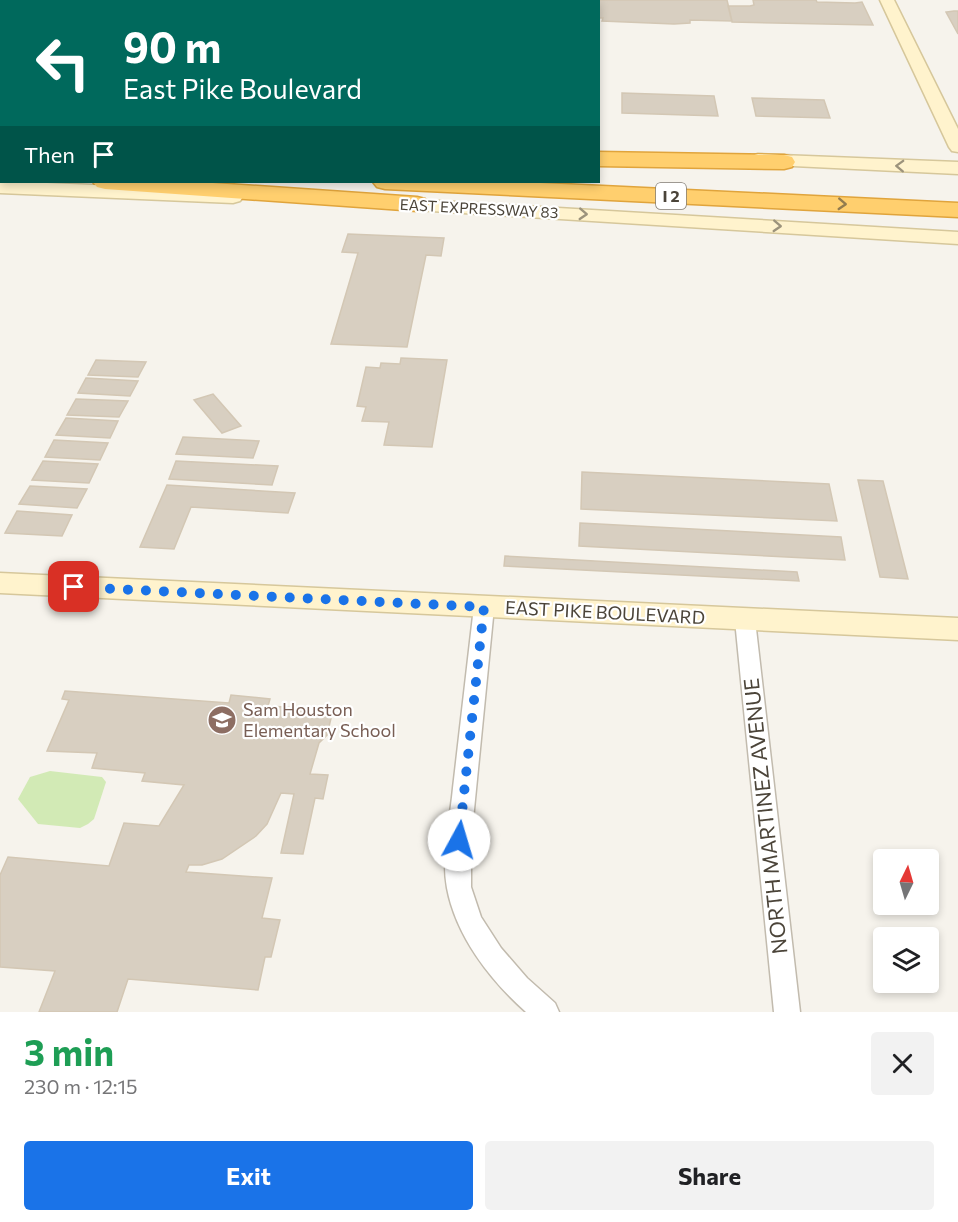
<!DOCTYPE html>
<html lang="en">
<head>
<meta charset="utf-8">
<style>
	:root { --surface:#fff; --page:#f2f2f2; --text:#202124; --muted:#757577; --accent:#1a73e8 }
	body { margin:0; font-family:Commissioner,sans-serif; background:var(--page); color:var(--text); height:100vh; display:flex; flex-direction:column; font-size:22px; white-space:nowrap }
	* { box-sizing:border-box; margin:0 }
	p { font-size:20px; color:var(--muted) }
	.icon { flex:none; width:33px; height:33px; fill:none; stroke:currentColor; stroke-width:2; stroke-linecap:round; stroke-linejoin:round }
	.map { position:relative; height:1012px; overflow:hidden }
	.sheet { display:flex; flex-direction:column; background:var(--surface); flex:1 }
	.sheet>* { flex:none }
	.top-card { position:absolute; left:0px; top:0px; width:600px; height:183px; box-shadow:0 3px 9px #0003; background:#00695c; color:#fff; overflow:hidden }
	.needle { width:39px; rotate:5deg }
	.tools { position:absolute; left:873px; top:849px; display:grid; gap:12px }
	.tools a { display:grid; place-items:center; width:66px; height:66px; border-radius:6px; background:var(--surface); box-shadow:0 3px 9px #0003; font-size:30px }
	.pin { position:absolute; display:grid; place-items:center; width:51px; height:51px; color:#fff; margin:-26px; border-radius:12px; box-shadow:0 3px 9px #0006 }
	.me { position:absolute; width:66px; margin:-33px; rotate:6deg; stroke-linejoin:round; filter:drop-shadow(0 0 4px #0008) }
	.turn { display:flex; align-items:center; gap:21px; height:126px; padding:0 24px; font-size:27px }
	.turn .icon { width:78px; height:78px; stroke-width:2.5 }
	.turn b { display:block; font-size:42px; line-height:51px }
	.then { display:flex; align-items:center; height:57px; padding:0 24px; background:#0003; gap:12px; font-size:22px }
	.round { display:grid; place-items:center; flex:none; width:63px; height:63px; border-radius:6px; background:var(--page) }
	.headline { display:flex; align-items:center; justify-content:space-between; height:102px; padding:0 24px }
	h1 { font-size:36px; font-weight:700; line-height:45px; color:#1e9e55 }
	.cta { display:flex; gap:12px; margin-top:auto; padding:12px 24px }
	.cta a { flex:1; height:69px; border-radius:6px; background:var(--accent); color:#fff; font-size:24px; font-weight:700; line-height:69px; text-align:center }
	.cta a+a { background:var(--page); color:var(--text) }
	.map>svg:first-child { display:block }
</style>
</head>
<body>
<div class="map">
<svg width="958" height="1012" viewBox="0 0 958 1012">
	<rect width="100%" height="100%" fill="#f6f3ec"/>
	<path fill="#d2eab5" d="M50,771L102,777L106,782L94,819L88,824L80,828L38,824L18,799L30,777Z"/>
	<path fill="#d8cfc1" stroke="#d3c7b4" stroke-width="1.5" d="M77,0H251L75,2Z
		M360,0H486L359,2Z
		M573,0H727L732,21L690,20V23L674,24L602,21L603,18H598V2Z
		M753,0H816L817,2L855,3L862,2L873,25L732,22L728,6H750L754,5Z
		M954,11H958V34L946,12Z
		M622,93L714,96L718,116L622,113Z
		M752,98L824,100L830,118L756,116Z
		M348,234L444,238L441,256L426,255L407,347L331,344L358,253L342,252Z
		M401,358L447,360L432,447L384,445L389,422L362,421L366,407L357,406L366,367L380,368L381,363L400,364Z
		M96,360L146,362L138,377L88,375Z
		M86,378L138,381L130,396L78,393Z
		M213,394L241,426L222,433L194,400Z
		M76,399L128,401L119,417L67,415Z
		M66,418L118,421L110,438L56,435Z
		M183,437L259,441L253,458L176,454Z
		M54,440L108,443L100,460L45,457Z
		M43,461L98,464L89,483L32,480Z
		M176,461L278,466L272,485L169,479Z
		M582,472L829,484L837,521L581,509Z
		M858,480L883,481L908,579L880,577Z
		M167,485L295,493L288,513L191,507L174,549L140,547Z
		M30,486L87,489L77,508L19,504Z
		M17,511L72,515L62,536L5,533Z
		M580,523L841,537L845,560L579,546Z
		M505,556L797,572L799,581L504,566Z
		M65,691L229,703L231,695L270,699L268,706L333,710L327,735L319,743L310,774L328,775L323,799L315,798L303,854L281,853L294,794L281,793L267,824L256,836L222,859L202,865H189L186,872L272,878L262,918L280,920L271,957H265L258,990L128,979L117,1012H39L55,971L0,967V875L8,857L109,866L124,823L159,826L184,785L142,781L145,773L92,768L97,753L47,751L69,700L62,699Z"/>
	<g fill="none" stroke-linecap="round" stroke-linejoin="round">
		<g stroke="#c2bbae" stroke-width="3">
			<path id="street" d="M484,600L491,602L494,607L471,840V887L481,917L501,948L527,978L555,1003L559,1012H526C490,980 456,936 447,888C441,856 450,820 453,788C460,728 467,667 474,607L477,602Z
				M745,613L752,615L755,620L800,1012H774L735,620L738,615Z"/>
		</g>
		<g stroke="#d6c79b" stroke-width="3">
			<path id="secondary" d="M880,0H894L958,129V152L952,151L949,147Z
				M0,116H2V126H0Z
				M758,154L958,162V174L751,164L749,160L751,156Z
				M0,181L233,191L240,193L243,197L240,201L233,203L0,193Z
				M391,198L958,232V244L384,208L381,204L384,200Z
				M0,573L958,618V640L0,593Z"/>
		</g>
		<g stroke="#e0a43c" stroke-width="3">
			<path id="highway" d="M0,136H2V150H0Z
				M598,152L784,155L792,157L795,162L792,167L784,169L598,166Z
				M0,166H2V180H0Z
				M93,182H198L417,197L425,199L429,204L425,209L417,211L105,189L97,187Z
				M373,182H519L958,203V217L385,189L377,187Z"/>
		</g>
		<use href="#street" fill="#fff" fill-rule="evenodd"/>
		<use href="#secondary" fill="#fff3cd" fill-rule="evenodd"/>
		<use href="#highway" fill="#ffcf6e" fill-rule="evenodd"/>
	</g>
	<defs><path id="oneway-chevron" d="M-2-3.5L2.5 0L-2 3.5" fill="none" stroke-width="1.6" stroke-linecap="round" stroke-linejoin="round" transform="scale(1.5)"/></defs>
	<g stroke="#9c937c">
		<use href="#oneway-chevron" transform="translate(900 166) rotate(-178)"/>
		<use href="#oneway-chevron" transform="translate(583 214) rotate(3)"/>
		<use href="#oneway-chevron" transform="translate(777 226) rotate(3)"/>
	</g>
	<use stroke="#937c4e" href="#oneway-chevron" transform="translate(842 204) rotate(3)"/>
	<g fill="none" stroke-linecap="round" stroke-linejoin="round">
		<path stroke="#1a73e8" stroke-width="10" stroke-dasharray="0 18" d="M74,587L484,607L459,840"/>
	</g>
	<defs>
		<g id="school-disc" transform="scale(1.5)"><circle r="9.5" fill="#8d6e63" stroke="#fff"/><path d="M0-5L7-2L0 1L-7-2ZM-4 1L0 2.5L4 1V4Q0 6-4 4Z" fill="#fff"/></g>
	</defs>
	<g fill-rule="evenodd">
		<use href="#school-disc" x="222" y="720"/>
	</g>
	<g text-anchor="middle" stroke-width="4.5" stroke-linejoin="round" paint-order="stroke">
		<g font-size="15" fill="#4b4439" stroke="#fff">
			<text transform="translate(479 209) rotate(3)" y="5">EAST EXPRESSWAY 83</text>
		</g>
		<rect fill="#fff" stroke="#817c74" stroke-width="1.5" x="656" y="183" width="30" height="26" rx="4.5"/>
		<g font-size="16" font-weight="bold" fill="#4b4439">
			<text x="671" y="202">I 2</text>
		</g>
		<g font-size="18" fill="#4b4439" stroke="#fff">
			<text transform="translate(605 613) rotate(3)" y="6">EAST PIKE BOULEVARD</text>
		</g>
		<g font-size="18" fill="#785e54" stroke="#fff" text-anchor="start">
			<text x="243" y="716">Sam Houston<tspan x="243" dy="21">Elementary School</tspan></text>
		</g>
		<g font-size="21" fill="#4b4439" stroke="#fff">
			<text transform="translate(766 816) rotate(-96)" y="7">NORTH MARTINEZ AVENUE</text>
		</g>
	</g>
</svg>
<div class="tools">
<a><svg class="needle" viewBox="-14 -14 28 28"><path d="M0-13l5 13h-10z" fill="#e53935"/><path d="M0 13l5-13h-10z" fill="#757577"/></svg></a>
<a><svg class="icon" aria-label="layers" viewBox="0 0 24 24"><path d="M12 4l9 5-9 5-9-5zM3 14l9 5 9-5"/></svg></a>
</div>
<div class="pin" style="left:74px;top:587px;background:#d93025"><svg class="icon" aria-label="arrive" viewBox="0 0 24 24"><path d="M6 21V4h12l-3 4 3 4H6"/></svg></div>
<svg class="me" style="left:459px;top:840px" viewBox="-20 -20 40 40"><circle r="19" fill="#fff"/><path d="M0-13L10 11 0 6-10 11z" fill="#1a73e8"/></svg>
<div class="top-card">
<div class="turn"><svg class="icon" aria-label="left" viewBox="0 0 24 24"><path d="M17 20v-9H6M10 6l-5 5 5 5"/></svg><div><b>90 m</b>East Pike Boulevard</div></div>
<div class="then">Then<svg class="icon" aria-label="arrive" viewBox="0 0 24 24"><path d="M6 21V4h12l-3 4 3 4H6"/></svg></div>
</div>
</div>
<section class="sheet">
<div class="headline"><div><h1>3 min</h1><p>230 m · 12:15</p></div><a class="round"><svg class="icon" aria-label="close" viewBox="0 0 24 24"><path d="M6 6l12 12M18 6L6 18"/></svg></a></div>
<div class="cta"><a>Exit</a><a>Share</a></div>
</section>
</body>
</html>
